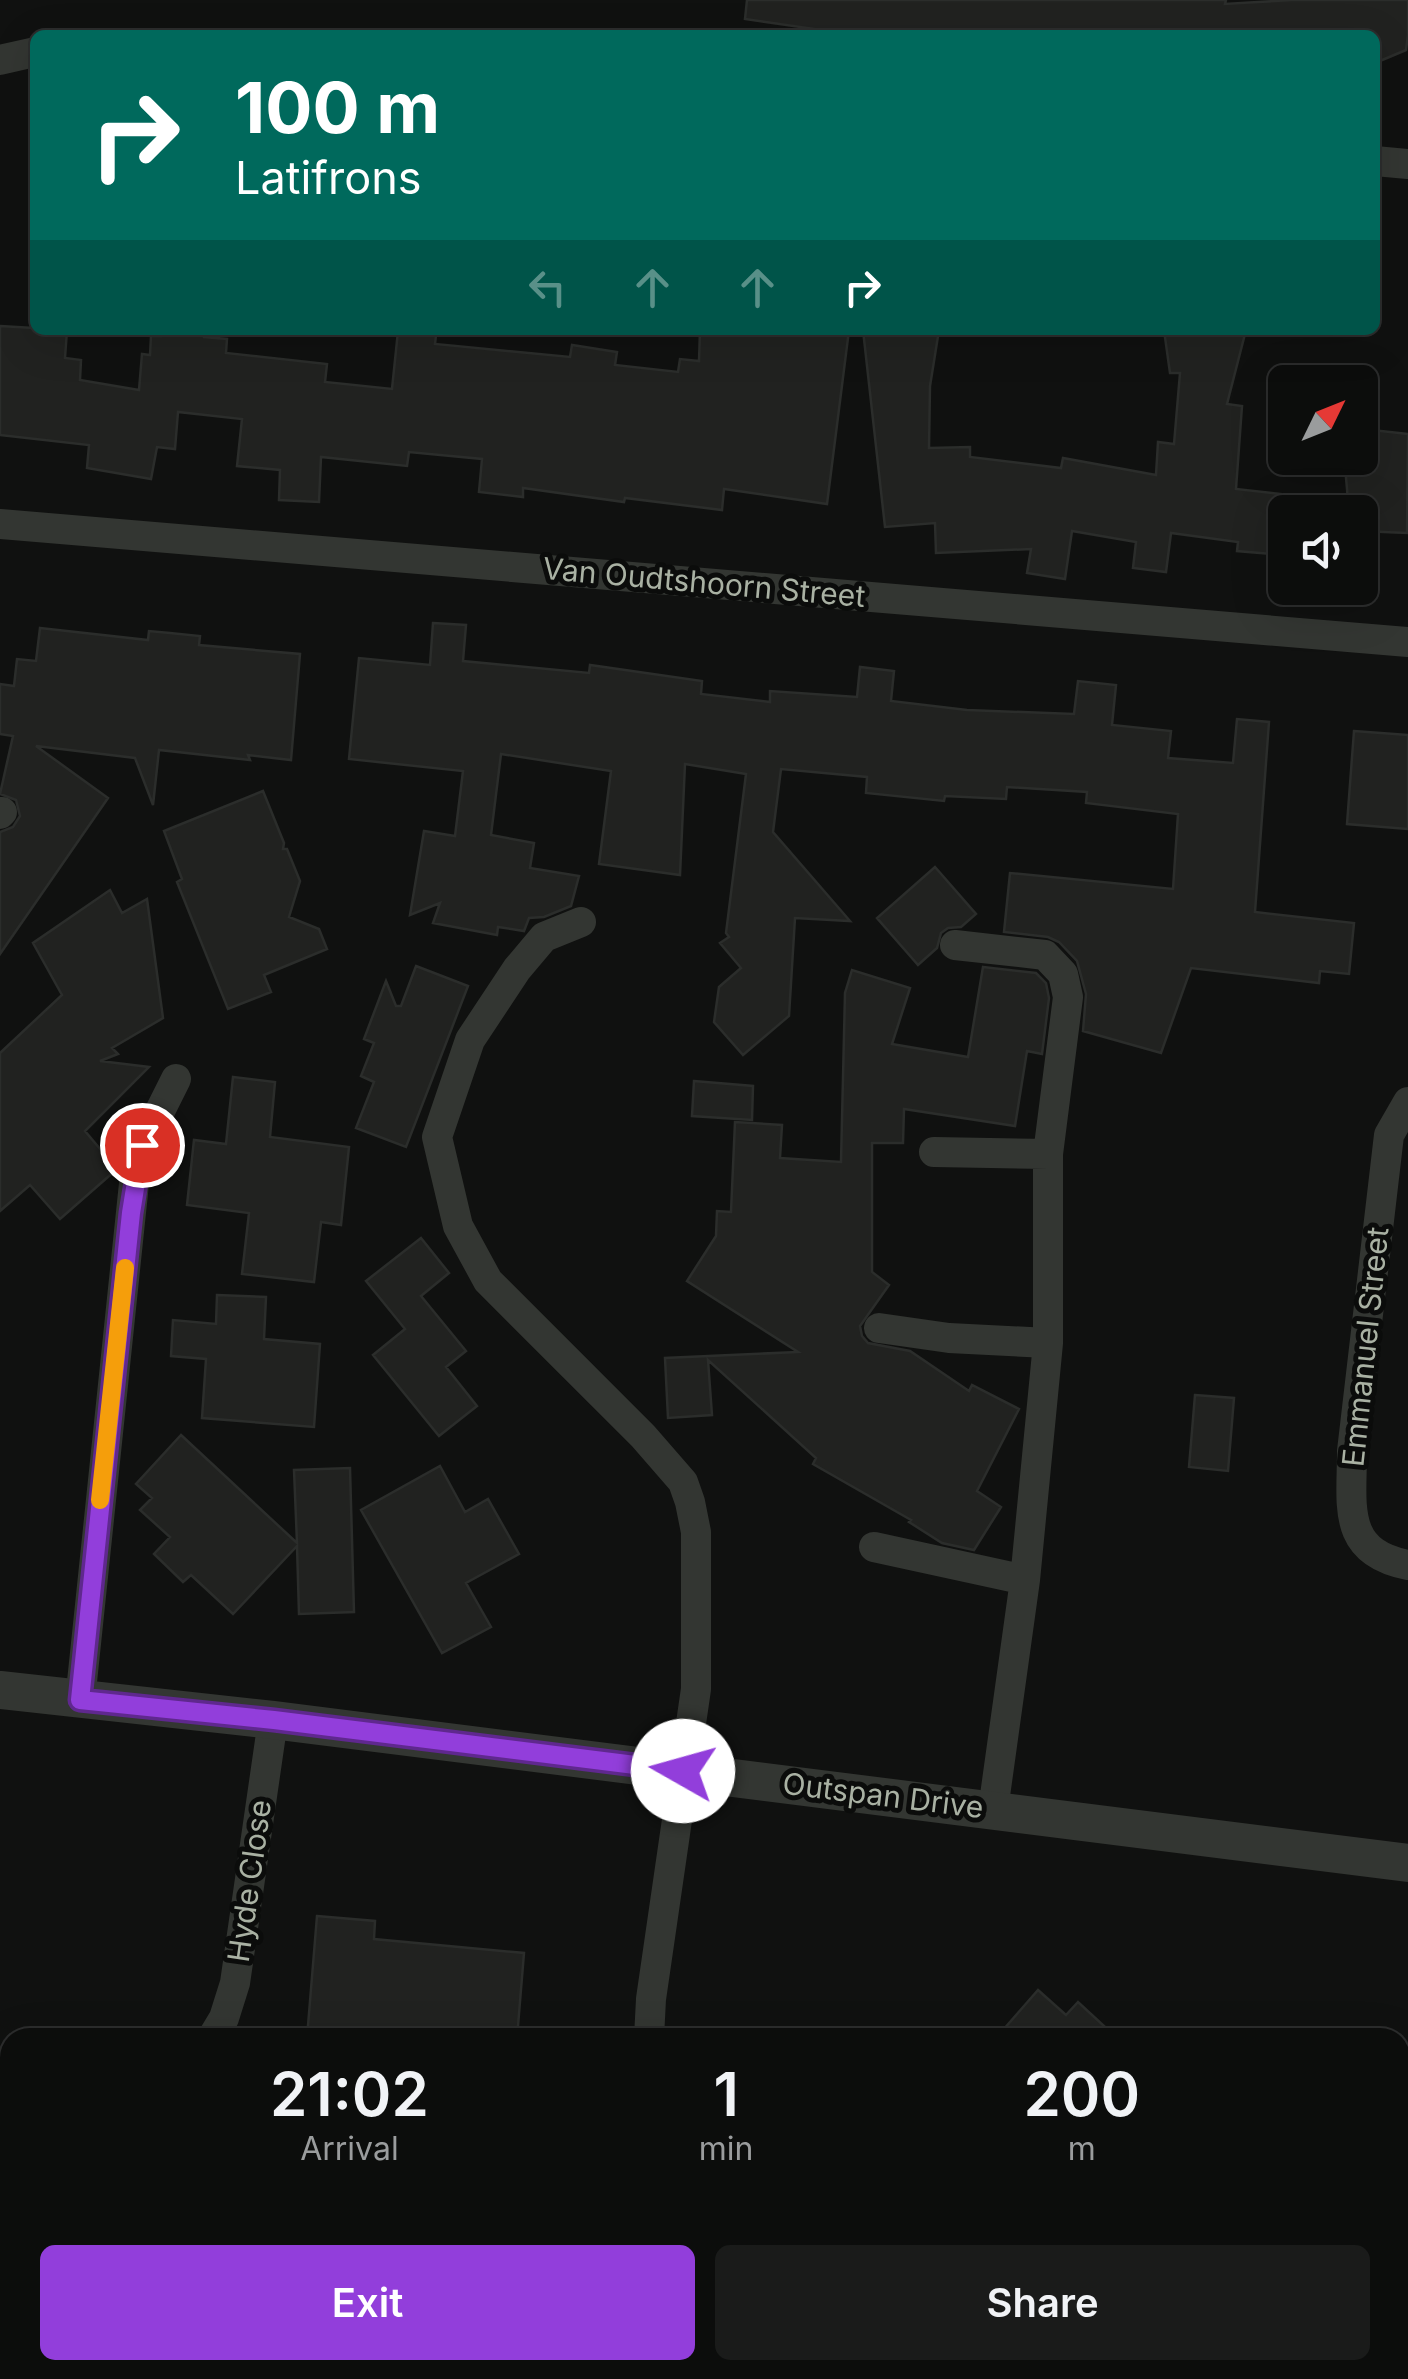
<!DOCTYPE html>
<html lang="en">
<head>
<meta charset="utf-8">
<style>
	:root { --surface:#0c0d0c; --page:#1a1b1a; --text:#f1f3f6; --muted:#9a9c9d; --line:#2c2d2d; --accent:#923edb }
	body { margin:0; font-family:Inter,sans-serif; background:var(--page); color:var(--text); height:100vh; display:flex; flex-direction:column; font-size:38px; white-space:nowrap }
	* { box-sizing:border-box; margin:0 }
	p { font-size:32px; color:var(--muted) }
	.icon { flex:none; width:55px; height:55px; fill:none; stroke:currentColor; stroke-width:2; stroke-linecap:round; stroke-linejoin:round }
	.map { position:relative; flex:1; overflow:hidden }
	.side { position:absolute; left:0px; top:2028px; width:1410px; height:352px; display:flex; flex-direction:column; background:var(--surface); border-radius:30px 30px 0 0; box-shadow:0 10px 40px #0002,0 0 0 2px var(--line) }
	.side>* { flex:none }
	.top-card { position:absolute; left:30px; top:30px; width:1350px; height:305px; border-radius:15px; box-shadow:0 10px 40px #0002,0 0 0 2px var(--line); background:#00695c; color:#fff; overflow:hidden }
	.needle { width:65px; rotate:47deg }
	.controls { position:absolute; left:1268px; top:365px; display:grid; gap:20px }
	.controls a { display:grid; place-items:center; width:110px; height:110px; border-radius:15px; background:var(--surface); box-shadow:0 10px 40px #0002,0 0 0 2px var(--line); font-size:50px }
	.pin { position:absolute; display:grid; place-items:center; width:85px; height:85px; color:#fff; margin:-42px; border:5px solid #fff; border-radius:50%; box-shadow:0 2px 10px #0007 }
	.me { position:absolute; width:110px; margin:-55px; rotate:277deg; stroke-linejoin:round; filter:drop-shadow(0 0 8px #0008) }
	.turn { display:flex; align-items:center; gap:35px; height:210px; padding:0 40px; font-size:45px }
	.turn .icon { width:130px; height:130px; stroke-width:2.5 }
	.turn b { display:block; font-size:70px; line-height:85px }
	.lanes { display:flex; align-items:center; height:95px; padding:0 40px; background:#0003; justify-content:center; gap:50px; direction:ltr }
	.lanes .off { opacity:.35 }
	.eta { display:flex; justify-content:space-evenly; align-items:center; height:170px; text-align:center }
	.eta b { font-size:60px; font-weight:600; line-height:70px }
	.action { display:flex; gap:20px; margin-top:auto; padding:20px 40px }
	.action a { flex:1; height:115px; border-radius:15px; background:var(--accent); color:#fff; font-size:40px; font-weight:600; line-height:115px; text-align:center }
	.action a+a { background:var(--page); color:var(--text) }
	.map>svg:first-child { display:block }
</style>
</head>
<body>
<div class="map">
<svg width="1408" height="2379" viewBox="0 0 1408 2379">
	<rect width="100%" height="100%" fill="#101110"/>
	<path fill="#212220" stroke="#2b2d2b" stroke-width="2.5" d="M747,0H1226L1225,4L1291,0H1408V35L1406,50L1375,63V35H979L894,30L893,35H856L745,19Z
		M0,326L67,330L65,358L81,360L80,380L139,390L142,354L150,355L151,336H161L162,330H204V337L227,339L226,353L327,364L325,382L392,389L398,331L436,335L435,344L570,357L572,345L617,352L615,365L678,372L680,359L699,361L700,330H849L827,504L724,489L722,510L625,498L624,502L523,488V497L479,492L482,459L409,452L407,466L321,457L319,502L279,500L280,470L237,466L242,419L178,412L175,449L157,447L151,479L87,468L89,445L0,435Z
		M863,330H939L930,386L929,448L970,447V457L1061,468L1063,458L1156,475L1158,442L1174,444L1180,373H1170L1164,330H1246L1227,404L1242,406L1236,489L1281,494L1278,524L1285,527V555L1237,551L1238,542L1171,533L1166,572L1133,568L1136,542L1072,531L1065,579L1027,573L1031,549L936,553L935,523L885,527Z
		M1372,430L1408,434L1407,533L1360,531V512H1349L1345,466L1361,469L1358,458L1360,448L1369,452Z
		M433,623L466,625L463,661L589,673L590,665L702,681L701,694L770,702V691L857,697L860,667L894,671L891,701L967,710L1074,714L1078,681L1116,685L1112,725L1171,731L1168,758L1233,763L1237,719L1269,722L1255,912L1354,923L1349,974L1320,971L1319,983L1191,968L1161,1053L1083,1031L1086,994L1077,961L1059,942L1048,937L1004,932L1010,873L1173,889L1178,814L1086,803L1087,792L1007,787L1006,799L945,796L944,801L866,793L867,777L781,769L773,832L850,921L795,918L789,1016L743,1055L714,1022L719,987L741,968L720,943L729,937L726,933L746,774L685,764L680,875L599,864L611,771L501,754L491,835L534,843L530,868L579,876L571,906L544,917L529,918L524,931L498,927L497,935L433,923L440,903L410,915L424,831L455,836L463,771L349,759L359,658L430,665Z
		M40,628L148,640L149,631L170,633L200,636L199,645L300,654L291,760L248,755L250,760L159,750L153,805L135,758L36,746L108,798L0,954V832L13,827L20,816L16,800L0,794L13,736L0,734V684L14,686L17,659L36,661Z
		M1354,731L1408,735V829L1347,824Z
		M263,791L284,843L283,849H287L300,881L289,917L319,929L327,949L264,975L271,992L228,1009L177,882L182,879L164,831Z
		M935,867L976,914L961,927L948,928L941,933L937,948L918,965L877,918Z
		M110,890L122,913L147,899L163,1018L112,1048L118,1054L100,1061L149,1067L85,1131L117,1169L60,1219L30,1185L0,1211V1053L62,995L33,943Z
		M416,966L468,986L406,1147L356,1128L374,1082L361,1076L374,1043L364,1039L386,981L396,1006H401Z
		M983,967L1036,973L1046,983L1049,998L1042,1054L1027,1051L1015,1126L904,1109L903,1143H872V1272L889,1285L860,1326L862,1336L868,1343L910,1351L969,1391L972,1385L1019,1409L977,1491L1001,1507L974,1550L942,1543L909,1522L911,1520L813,1464L816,1458L708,1360L712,1415L668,1418L665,1358L798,1352L687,1281L716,1236L717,1211L731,1212L735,1122L782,1125L780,1158L841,1162L845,993L852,970L910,988L892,1044L968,1057Z
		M233,1077L275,1082L270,1137L349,1147L341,1225L321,1222L314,1282L242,1274L249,1213L187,1205L194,1140L226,1144Z
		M694,1081L753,1086L752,1120L692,1116Z
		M421,1238L449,1273L421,1296L466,1351L446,1367L477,1406L439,1436L373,1355L405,1329L366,1281Z
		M217,1295L266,1297L264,1339L320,1344L314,1427L202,1418L206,1359L171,1356L173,1320L216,1324Z
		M1195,1395L1234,1398L1228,1471L1189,1467Z
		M181,1435L297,1543L294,1470L350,1468L354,1612L299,1614L297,1546L233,1614L191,1575L183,1582L154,1554L170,1537L140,1510L152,1498L136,1484Z
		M440,1466L465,1512L488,1499L519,1554L466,1583L491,1627L442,1653L361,1510Z
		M317,1916L375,1921L374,1939L524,1953L517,2038H307Z
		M1038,1990L1066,2015L1078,2002L1117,2038H996Z"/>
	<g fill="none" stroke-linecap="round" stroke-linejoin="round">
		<path stroke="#333632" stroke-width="30" d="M0,60L35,52
			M1375,161L1408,164
			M0,524L1408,642
			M0,814L2,812
			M581,922L544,937L517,969L470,1040L437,1137L458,1226L488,1281L643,1436L683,1482L690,1502L696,1532V1689L651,1999L649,2038
			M955,945L1045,955L1063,974L1068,997L1048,1154V1343L1025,1580L993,1810
			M1408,1102L1389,1135L1352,1451C1352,1506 1341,1552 1408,1565
			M934,1152L1048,1154
			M879,1328L949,1338L1048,1343
			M874,1547L1025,1580
			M80,1701L135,1174L143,1145L176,1079
			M212,2038L224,2018L235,1983L273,1720
			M0,2180L10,2175
			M766,2370L771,2379"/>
		<path stroke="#333632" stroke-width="38" d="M0,1690L273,1720L1408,1863"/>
	</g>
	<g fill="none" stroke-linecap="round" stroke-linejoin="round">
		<g stroke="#5f288e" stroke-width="25">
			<path id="route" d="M142,1145L131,1213L80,1700L274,1720L683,1771"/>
		</g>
		<use href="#route" stroke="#923edb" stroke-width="18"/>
		<path stroke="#f59e0b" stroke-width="18" d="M100,1500L125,1268"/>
	</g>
	<g text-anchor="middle" stroke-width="10" stroke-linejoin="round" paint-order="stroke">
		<g font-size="30" fill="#a9b1a3" stroke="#0b0c0b">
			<text transform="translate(704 583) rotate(5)" y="10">Van Oudtshoorn Street</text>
			<text transform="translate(1366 1347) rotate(-84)" y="10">Emmanuel Street</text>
			<text transform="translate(883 1796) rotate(7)" y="10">Outspan Drive</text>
			<text transform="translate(250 1881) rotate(-82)" y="10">Hyde Close</text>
		</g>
	</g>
</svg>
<div class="controls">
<a><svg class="needle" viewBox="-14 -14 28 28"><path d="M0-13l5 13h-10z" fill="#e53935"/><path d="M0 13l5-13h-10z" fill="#9a9c9d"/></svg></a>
<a><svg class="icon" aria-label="sound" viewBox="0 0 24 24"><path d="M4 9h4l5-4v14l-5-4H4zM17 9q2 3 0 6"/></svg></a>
</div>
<div class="pin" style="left:142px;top:1145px;background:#d93025"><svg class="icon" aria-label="arrive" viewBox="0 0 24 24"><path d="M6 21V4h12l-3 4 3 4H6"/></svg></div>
<svg class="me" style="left:683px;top:1771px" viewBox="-20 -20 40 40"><circle r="19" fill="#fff"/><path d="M0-13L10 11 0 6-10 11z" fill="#923edb"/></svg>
<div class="top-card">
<div class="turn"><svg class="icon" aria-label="right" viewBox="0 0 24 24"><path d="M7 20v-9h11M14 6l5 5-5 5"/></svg><div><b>100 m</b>Latifrons</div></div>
<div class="lanes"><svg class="icon off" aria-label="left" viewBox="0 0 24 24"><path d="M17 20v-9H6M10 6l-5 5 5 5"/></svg><svg class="icon off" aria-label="ahead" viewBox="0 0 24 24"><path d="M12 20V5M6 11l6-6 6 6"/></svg><svg class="icon off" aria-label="ahead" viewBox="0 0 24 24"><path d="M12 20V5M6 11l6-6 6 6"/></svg><svg class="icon" aria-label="right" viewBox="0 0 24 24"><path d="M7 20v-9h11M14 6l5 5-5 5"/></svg></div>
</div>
<section class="side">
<div class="eta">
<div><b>21:02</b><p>Arrival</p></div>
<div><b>1</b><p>min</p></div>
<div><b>200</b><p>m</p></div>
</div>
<div class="action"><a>Exit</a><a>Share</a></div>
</section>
</div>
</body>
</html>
